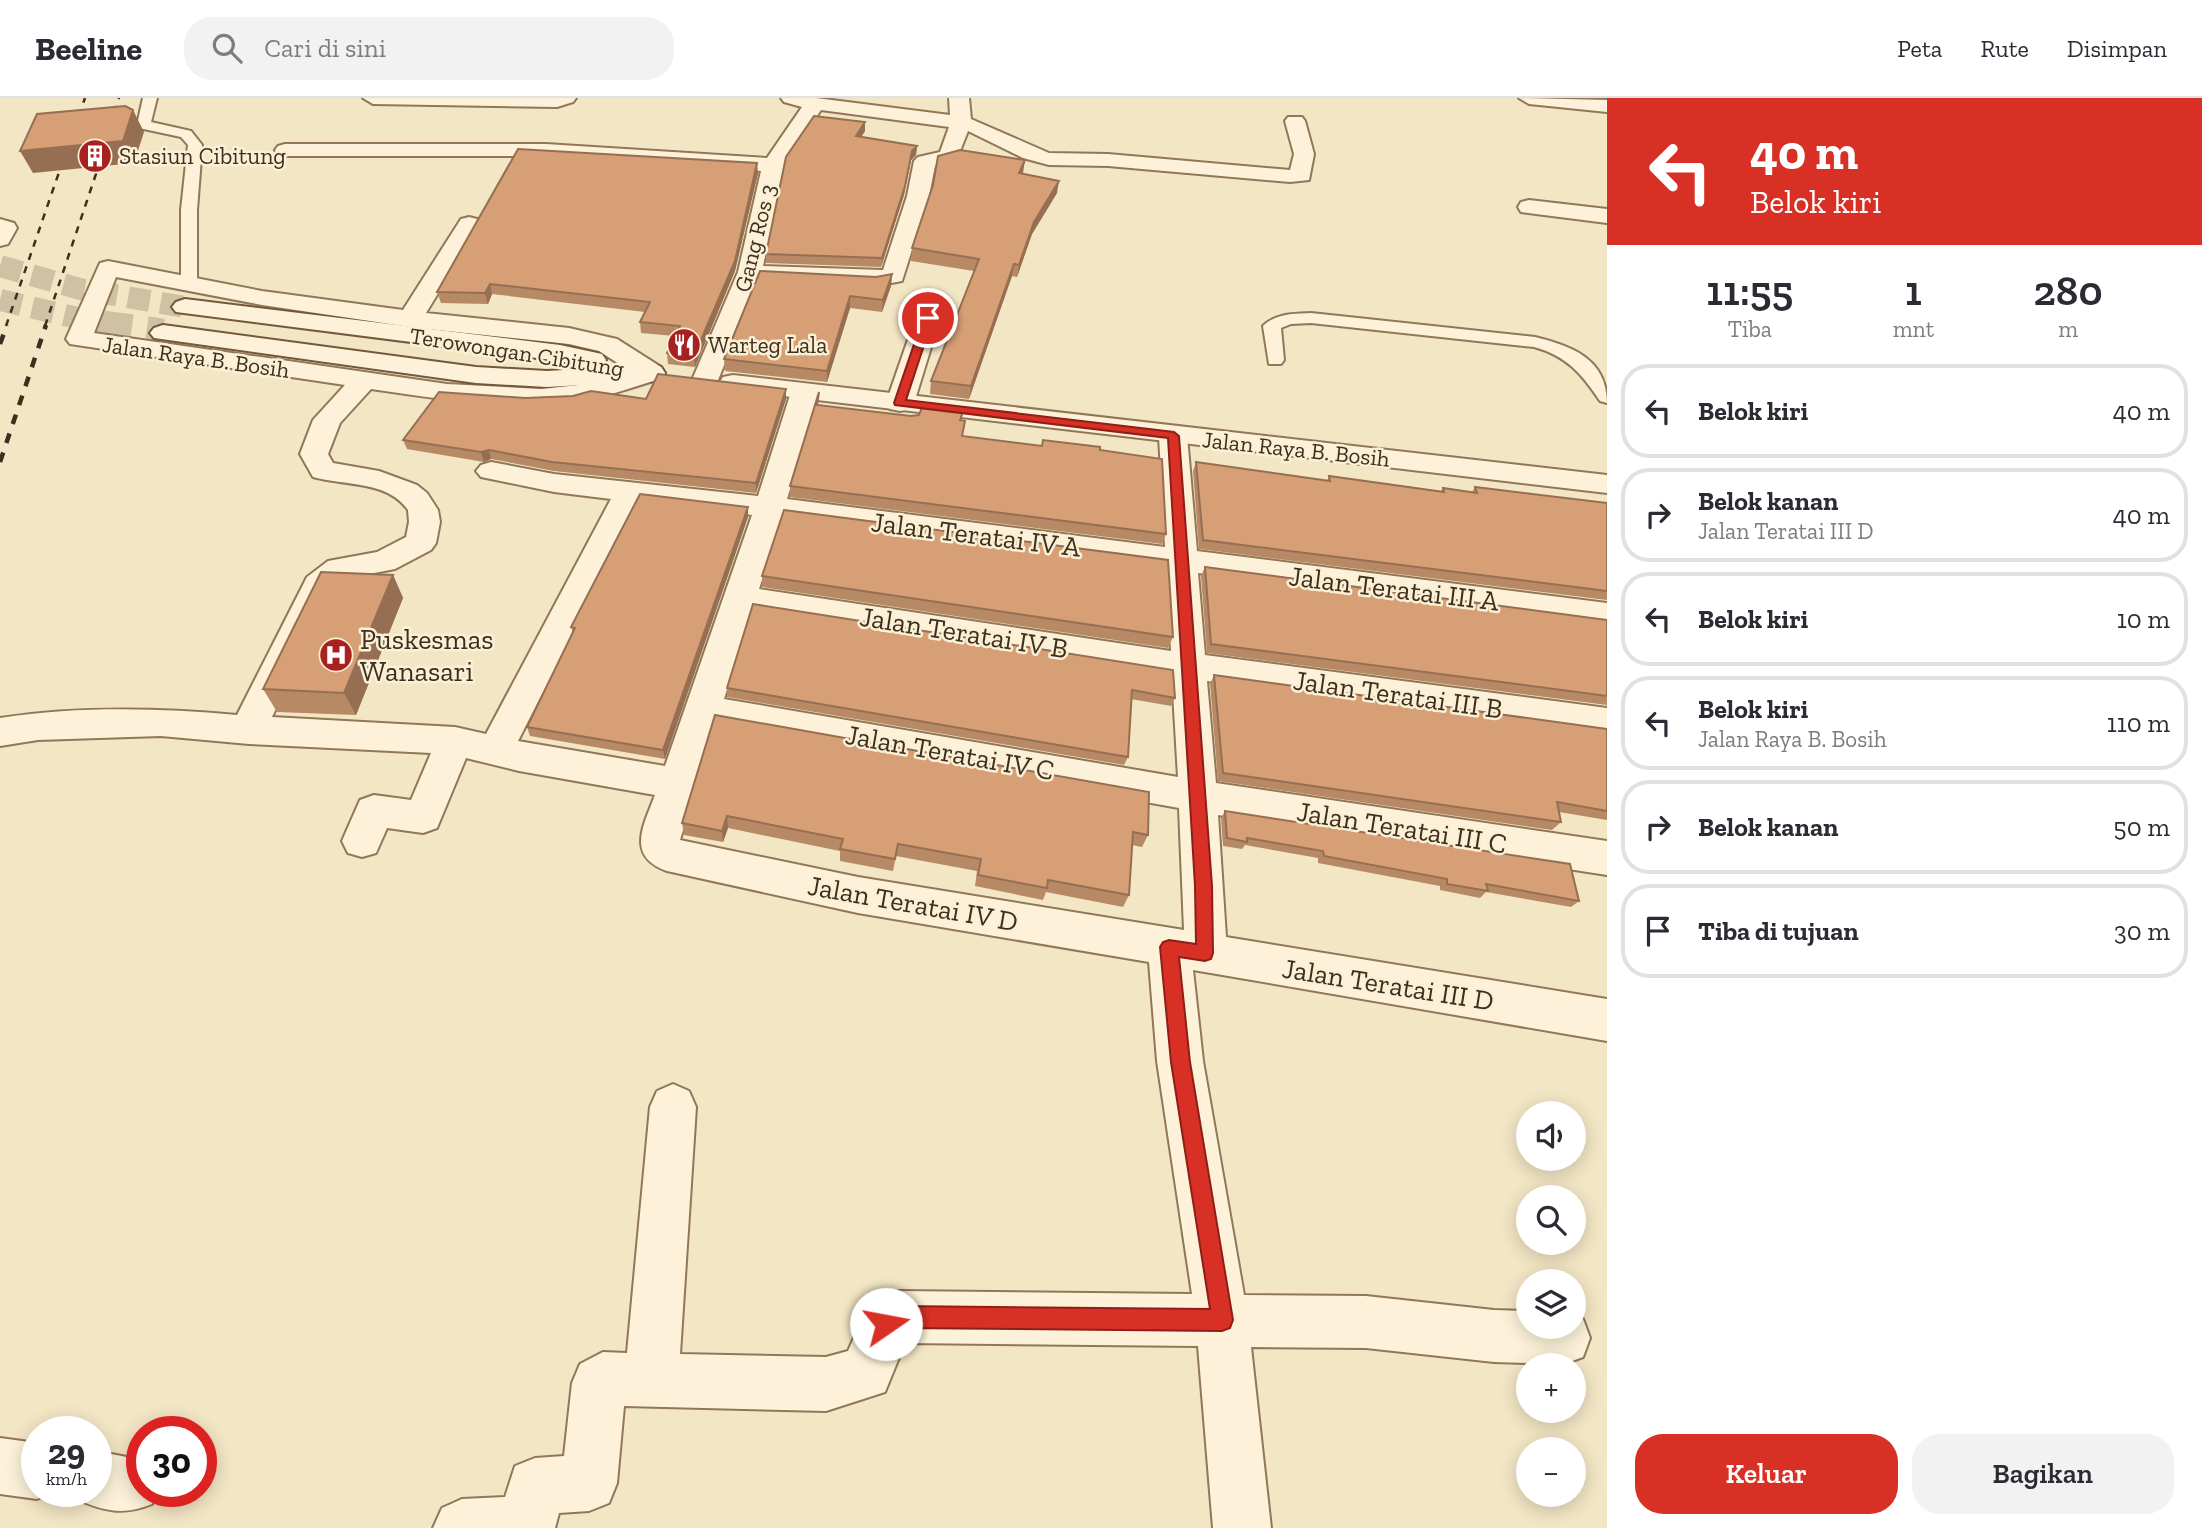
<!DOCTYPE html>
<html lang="id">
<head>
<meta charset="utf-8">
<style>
	:root { --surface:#fff; --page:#f2f2f3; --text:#2b2b33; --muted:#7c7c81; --line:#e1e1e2; --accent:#d93025 }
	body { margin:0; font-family:"Zilla Slab",serif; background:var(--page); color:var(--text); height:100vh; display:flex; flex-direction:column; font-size:26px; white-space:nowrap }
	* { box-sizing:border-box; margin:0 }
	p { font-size:23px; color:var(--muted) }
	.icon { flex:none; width:38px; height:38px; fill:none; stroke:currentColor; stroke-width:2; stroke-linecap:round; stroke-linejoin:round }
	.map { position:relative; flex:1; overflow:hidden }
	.panel { display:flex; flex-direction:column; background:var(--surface); width:595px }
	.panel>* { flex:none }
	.banner { background:#d93025; color:#fff; overflow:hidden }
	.tools { position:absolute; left:1516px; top:1003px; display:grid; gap:14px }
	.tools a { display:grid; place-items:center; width:70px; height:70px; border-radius:50%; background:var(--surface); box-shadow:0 4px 18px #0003; font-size:35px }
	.speed { position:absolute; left:21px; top:1318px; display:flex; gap:14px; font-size:35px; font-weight:700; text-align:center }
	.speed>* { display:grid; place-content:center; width:91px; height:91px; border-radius:50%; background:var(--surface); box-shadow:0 4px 18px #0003; line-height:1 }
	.speed small { font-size:18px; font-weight:400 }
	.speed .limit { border:10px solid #d22; background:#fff; color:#111 }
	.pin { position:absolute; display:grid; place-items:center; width:60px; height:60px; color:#fff; margin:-30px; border:4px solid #fff; border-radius:50%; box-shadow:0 2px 7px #0007 }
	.me { position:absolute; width:77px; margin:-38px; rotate:78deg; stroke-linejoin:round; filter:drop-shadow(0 0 5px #0008) }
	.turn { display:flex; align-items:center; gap:24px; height:147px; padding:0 28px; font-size:32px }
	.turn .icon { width:91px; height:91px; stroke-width:2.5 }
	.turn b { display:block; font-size:49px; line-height:60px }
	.eta { display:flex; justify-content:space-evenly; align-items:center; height:119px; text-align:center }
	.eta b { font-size:42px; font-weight:600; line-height:49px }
	.button { display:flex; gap:14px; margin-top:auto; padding:14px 28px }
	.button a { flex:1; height:80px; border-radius:28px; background:var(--accent); color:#fff; font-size:28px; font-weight:600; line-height:80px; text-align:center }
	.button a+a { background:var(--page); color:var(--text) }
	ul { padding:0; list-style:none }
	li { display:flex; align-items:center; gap:21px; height:94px; margin:0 14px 10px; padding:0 14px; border:4px solid var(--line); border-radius:28px }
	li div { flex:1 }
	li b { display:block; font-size:26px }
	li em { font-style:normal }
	header { display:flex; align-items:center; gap:42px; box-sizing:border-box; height:98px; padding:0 35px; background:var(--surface); border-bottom:2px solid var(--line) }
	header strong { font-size:33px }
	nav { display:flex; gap:38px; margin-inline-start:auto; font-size:24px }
	.search { width:490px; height:63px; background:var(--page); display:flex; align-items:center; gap:18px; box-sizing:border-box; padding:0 24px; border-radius:28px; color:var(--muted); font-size:26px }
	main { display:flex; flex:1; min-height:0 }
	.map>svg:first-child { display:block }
</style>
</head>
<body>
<header>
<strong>Beeline</strong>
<div class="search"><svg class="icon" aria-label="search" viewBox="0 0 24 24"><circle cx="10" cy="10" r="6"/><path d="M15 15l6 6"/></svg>Cari di sini</div>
<nav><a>Peta</a><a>Rute</a><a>Disimpan</a></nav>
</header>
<main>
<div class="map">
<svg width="1607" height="1430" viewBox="0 0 1607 1430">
	<rect width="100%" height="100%" fill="#f3e6c5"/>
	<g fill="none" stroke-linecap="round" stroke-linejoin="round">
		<path stroke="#cfc1a4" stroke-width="22" stroke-dasharray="22 11" stroke-linecap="butt" d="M0,168L80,191L185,209
			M0,202L112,228"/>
		<path stroke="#cfc1a4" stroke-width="29" stroke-dasharray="29 15" stroke-linecap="butt" d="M103,227L163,235"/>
		<g stroke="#917758" stroke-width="4">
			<path id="service" d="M143,0H157L151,24L191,33L202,47L197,112V186L195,190L189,191L181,186V112L188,47L181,39L139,30L137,27Z
				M1311,215L1535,239C1572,248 1607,261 1607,305L1600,303C1582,276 1567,258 1534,249L1311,225L1291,226L1281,230L1284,262L1281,266H1269L1263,228C1276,215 1294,216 1311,215Z"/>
		</g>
		<g stroke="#917758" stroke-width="4">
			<path id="minor" d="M363,0H576L573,4L557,9L373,6Z
				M781,0H816L950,17L949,0H969L971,21L1049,55L1108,56L1290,72L1294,56L1285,23L1288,19H1302L1305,23L1314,56L1309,82L1290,84L1108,68L1049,67L1023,60L968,33L956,63L935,68L929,98L902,183L875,188L759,182L718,282L715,288L705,290L695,288L692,282L738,174L761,73L546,58H285L278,56L275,52L278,48L285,46H546L767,60L802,9L784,4ZM821,12L949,29L940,54L918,59L914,63L907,98L883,172L763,168L784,67Z
				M1519,0L1607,2V14L1529,6Z
				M1529,102L1607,111V125L1521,114L1518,109L1521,104Z
				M469,119L477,121L480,126L426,215L569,230L608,239L617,241L661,269L665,275L661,281C635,288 607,299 579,303C511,313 439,301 371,291L340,325L328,356L333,365L379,373L417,387L427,395L438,412L440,424L436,445L431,452L395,471L348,480L331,494L272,619L455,629L486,636L611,401L554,394L481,379L476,373L481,367L491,364L554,376L758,398L791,294L795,288L805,286L815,288L819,294L787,401L1165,449L1159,338L1163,332L1173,329L1183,332L1187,338L1197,453L1607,505V529L1198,475L1205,557L1607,610V638L1207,583L1216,685L1607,743V777L1218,717L1226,839L1607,901V943L1193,872L1203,963L1244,1197L1366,1198L1494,1212L1528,1213V1228H1573V1218L1583,1221L1590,1240L1583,1259L1564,1266L1494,1264L1366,1250L1251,1249L1271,1430H1213L1198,1248L905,1245L885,1294L826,1313L624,1308L617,1385L609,1405L589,1413L559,1415L555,1430H433L442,1410L462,1401L505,1399L515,1368L535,1360L564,1358L572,1285L580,1266L603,1254L627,1255L650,1009L657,993L673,986L689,993L696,1009L680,1256L826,1259L848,1253L868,1208L899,1193L1192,1196L1157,963L1149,864L858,815L667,773C625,758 644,727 655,697L519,673L466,660L437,730L423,735L387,730L376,755L362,759L348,755L342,743L360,702L374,697L411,702L431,655L249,646L161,638L38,642L0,648V620C79,608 158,610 237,617L307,479L328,463L377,454L406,439L409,424L408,412C387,382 344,388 313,379L300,356L313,322L345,287L70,246L66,241L100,165L108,163L262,193L403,212L461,121ZM116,179L262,207L410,229L569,246L599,253L630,273L579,287L541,291L447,286L94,235ZM640,404L752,417L665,668L518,643ZM782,420L1166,471L1171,553L759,491ZM752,512L1172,578L1178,679L724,601ZM715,627L1179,710L1184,832L858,779L680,742Z
				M0,121L14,125L17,130L8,146L0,148Z
				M932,200L941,202L944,207L914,305L910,311L900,313L890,311L886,305L920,207L923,202Z
				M0,1340L37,1345V1393H56L37,1401L0,1396Z
				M96,1353L142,1362V1393H157L152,1406C123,1418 104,1413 76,1401L73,1393H96Z"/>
		</g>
		<g stroke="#917758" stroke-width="4">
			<path id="tertiary" d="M733,277L1607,377V395L723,291L719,285L723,279Z"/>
		</g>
		<g stroke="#73583b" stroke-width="4">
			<path id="secondary" d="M185,201L560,247L602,256L606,262L602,268L593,270L560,263L176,214L172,209L176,204Z
				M163,227L476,269L547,273L652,267L661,269L665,275L661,281L652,283L547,289L476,285L154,240L150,235L154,230Z"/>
		</g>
		<use href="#service" fill="#fdf2d9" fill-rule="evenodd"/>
		<use href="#minor" fill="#fdf2d9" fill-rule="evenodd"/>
		<use href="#tertiary" fill="#fdf2d9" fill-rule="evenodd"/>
		<use href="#secondary" fill="#fdf2d9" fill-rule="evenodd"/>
		<path stroke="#3f2e1e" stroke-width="2.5" stroke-dasharray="7 7" stroke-linecap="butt" d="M111,28L119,0
			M74,31L85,0
			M6,228L66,54
			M45,228L104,52"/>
		<path stroke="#3f2e1e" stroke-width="4.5" stroke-dasharray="10 10" stroke-linecap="butt" d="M0,246L7,227
			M0,364L46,227"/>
	</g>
	<path fill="#b88965" d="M865,24V33L861,39L917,48L916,57L911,62L904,97L881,169L766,165V156Z
		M758,75L735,173L695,269L668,266L667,255L675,238L641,235L640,224L645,214L492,196L488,206L441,205L437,194Z
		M1022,76L1057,95L1032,136L1017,179L1012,178L969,301L930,296L931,283L974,173L911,163L912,150Z
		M892,176L891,188L882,214L850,210L827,284L725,273L724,261L876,179Z
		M525,300L646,301H786L756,395L554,373L491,361L484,364L407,351L403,342Z
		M911,318L962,322L963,338L1042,348L1100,352L1166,436L1162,446L790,399V388Z
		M1196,364L1327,383L1329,378L1441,393L1443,390L1472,394L1475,389L1607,405V502L1199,451L1193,373Z
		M748,409V419L665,661L530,638L527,629L573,535L571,529Z
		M1205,469L1607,522V607L1207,555L1201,478Z
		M393,477L403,500L356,617L277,614L263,591Z
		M762,478L1173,539L1168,550L762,489Z
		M753,506L1175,600L1171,608L1131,601L1128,659L1124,667L727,599V590Z
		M1214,577L1607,631V722L1559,714L1561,724L1552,732L1218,683L1210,586Z
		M715,617L1148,737L1142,749L1132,747L1129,797L1123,809L1046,794L1043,802L975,788L977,773L896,758L893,773L840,763V753L728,730L723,744L684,737L682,725Z
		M1225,713L1579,803L1571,809L1486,794L1480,800L1440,792V788L1318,765V760L1245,747L1242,751L1223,748L1221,720Z"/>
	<path fill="#966f53" d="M133,12L144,34L134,65L33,75L20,53Z
		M865,24V33L856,47V38Z
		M917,48L916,57L911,62L904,97L881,169L882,160L912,53Z
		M1025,62L1023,75L1017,88L1019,75Z
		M757,65L758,75L735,173L695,269L694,258Z
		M1059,83L1057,95L1032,136L1017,179L1019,167L1034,124Z
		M1014,166L1012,178L969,301L971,288Z
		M892,176L891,188L882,214L883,202Z
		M490,186L492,196L488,206L485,195Z
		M850,198V210L827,284V273Z
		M786,291V301L756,395V385Z
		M489,352L491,361L484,364L481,354Z
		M748,409V419L665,661L663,652Z
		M393,477L403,500L356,617L344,595Z
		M727,718L728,730L723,744L722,733Z"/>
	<path fill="#d69f76" stroke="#966f53" stroke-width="2" d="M125,8L133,12L123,43L20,53L37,16Z
		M814,18L865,24L856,38L917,48L912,53L905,88L882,160L766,156L786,59Z
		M518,51L757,65L735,163L694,258L667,255L680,228L640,224L650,204L490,186L485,195L437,194Z
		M960,52L1025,62L1019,75L1059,83L1034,124L1019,167L1014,166L971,288L931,283L979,161L912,150L933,87L938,58Z
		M760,173L876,179L892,176L883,202L850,198L827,273L724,261Z
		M658,276L786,291L756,385L552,364L489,352L481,354L403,342L439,294L525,300L573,298L591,293L646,301Z
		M819,294L817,307L911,318L919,317L923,306L964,311L960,322L965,323L962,338L1042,348L1043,342L1100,349V352L1162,361L1166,436L790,388Z
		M1196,364L1330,383L1329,378L1444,394L1443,390L1477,395L1475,389L1607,405V493L1203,442Z
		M640,396L748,409L663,652L527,629L575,530L571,529Z
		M784,412L1168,462L1173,539L762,478Z
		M1205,469L1607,522V598L1211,546Z
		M321,474L393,477L344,595L263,591Z
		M753,506L1173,572L1175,600L1132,592L1128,659L727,590Z
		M1214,577L1607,631V713L1557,704L1561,724L1223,675Z
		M715,617L1149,694L1148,737L1133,734L1129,797L1048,782L1047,790L978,777L981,761L898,746L895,761L840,751L843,741L727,718L722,733L682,725Z
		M1225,713L1570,766L1579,803L1486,786L1488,793L1447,786V781L1324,758L1323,753L1247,740V744L1227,740Z"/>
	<path fill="#d93025" stroke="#8d1f18" stroke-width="2" d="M928,217L933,220L906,302L1174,334L1179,338L1212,788L1213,855L1211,861L1205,863L1179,859L1190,964L1233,1222L1230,1230L1222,1233L901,1230L886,1237L878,1234L875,1226L878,1219L899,1208L1210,1211L1171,964L1160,849L1163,844L1169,842L1196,846L1195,788L1168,340L895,307L894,305L923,220Z"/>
	<defs>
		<g id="building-disc" transform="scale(1.75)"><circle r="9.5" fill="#a82120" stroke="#faf0d5"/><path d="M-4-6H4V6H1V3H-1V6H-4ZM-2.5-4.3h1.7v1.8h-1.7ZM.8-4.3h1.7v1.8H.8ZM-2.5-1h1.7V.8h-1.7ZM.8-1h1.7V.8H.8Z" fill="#fff"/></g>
		<g id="restaurant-disc" transform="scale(1.75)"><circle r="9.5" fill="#a82120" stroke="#faf0d5"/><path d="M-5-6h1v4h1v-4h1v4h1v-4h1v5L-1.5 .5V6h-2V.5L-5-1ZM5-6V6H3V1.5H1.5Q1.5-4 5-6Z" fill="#fff"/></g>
		<g id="hospital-disc" transform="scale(1.75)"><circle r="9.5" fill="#a82120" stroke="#faf0d5"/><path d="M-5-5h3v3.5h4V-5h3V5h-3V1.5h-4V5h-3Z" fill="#fff"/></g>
	</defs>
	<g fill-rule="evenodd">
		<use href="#building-disc" x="95" y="58"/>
		<use href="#restaurant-disc" x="684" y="247"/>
		<use href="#hospital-disc" x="336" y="557"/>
	</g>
	<g text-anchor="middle" stroke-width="5" stroke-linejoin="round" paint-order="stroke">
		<g font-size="23" fill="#3f2e1e" stroke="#faf0d5" text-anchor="start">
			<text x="119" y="66">Stasiun Cibitung</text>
			<text x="708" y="255">Warteg Lala</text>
		</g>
		<g font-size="23" fill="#3f2e1e" stroke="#faf0d5">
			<text transform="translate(755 140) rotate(-76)" y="8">Gang Ros 3</text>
			<text transform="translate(517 254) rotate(9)" y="8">Terowongan Cibitung</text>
			<text transform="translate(196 259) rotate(8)" y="8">Jalan Raya B. Bosih</text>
			<text transform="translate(1296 351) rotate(6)" y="8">Jalan Raya B. Bosih</text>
		</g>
		<g font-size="28" fill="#3f2e1e" stroke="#faf0d5">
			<text transform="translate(976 436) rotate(7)" y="10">Jalan Teratai IV A</text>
			<text transform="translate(1394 490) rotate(7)" y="10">Jalan Teratai III A</text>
			<text transform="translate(964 534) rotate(9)" y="10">Jalan Teratai IV B</text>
			<text transform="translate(1398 596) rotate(8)" y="10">Jalan Teratai III B</text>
			<text transform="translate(950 654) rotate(10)" y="10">Jalan Teratai IV C</text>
			<text transform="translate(1402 729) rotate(9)" y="10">Jalan Teratai III C</text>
			<text transform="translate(913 805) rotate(10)" y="10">Jalan Teratai IV D</text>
			<text transform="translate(1388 886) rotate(9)" y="10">Jalan Teratai III D</text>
		</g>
		<g font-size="28" fill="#3f2e1e" stroke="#faf0d5" text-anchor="start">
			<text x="360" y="551">Puskesmas<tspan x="360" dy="32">Wanasari</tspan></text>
		</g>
	</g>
</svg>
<div class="tools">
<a><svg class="icon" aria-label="sound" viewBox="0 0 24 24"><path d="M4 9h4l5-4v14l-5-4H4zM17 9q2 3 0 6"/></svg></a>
<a><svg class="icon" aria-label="search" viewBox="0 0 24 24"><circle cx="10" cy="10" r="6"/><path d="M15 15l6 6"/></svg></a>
<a><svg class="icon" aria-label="layers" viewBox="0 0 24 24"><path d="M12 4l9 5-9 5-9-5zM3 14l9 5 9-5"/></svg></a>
<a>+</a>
<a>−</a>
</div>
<div class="speed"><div>29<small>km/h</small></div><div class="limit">30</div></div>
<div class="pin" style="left:928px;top:220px;background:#d93025"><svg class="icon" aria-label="arrive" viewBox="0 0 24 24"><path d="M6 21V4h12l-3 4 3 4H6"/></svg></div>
<svg class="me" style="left:886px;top:1226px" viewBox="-20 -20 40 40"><circle r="19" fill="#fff"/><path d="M0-13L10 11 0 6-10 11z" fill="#d93025"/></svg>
</div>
<section class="panel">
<div class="banner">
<div class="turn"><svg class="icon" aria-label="left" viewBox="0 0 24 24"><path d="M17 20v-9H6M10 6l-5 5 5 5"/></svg><div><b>40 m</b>Belok kiri</div></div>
</div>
<div class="eta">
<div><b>11:55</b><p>Tiba</p></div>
<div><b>1</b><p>mnt</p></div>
<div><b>280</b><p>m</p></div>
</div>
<ul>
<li><svg class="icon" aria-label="left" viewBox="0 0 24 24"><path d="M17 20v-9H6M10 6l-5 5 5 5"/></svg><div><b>Belok kiri</b></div><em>40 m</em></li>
<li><svg class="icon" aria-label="right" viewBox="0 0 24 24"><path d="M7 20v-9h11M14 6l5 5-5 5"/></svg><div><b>Belok kanan</b><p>Jalan Teratai III D</p></div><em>40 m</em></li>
<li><svg class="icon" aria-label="left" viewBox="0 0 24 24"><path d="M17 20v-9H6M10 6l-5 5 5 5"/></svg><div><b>Belok kiri</b></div><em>10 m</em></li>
<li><svg class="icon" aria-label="left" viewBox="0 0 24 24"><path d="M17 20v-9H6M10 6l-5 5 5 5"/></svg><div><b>Belok kiri</b><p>Jalan Raya B. Bosih</p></div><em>110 m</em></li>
<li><svg class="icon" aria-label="right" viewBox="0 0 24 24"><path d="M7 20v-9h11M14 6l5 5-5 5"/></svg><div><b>Belok kanan</b></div><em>50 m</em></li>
<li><svg class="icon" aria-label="arrive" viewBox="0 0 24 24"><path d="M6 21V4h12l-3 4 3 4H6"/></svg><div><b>Tiba di tujuan</b></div><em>30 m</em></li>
</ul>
<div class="button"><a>Keluar</a><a>Bagikan</a></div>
</section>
</main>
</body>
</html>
